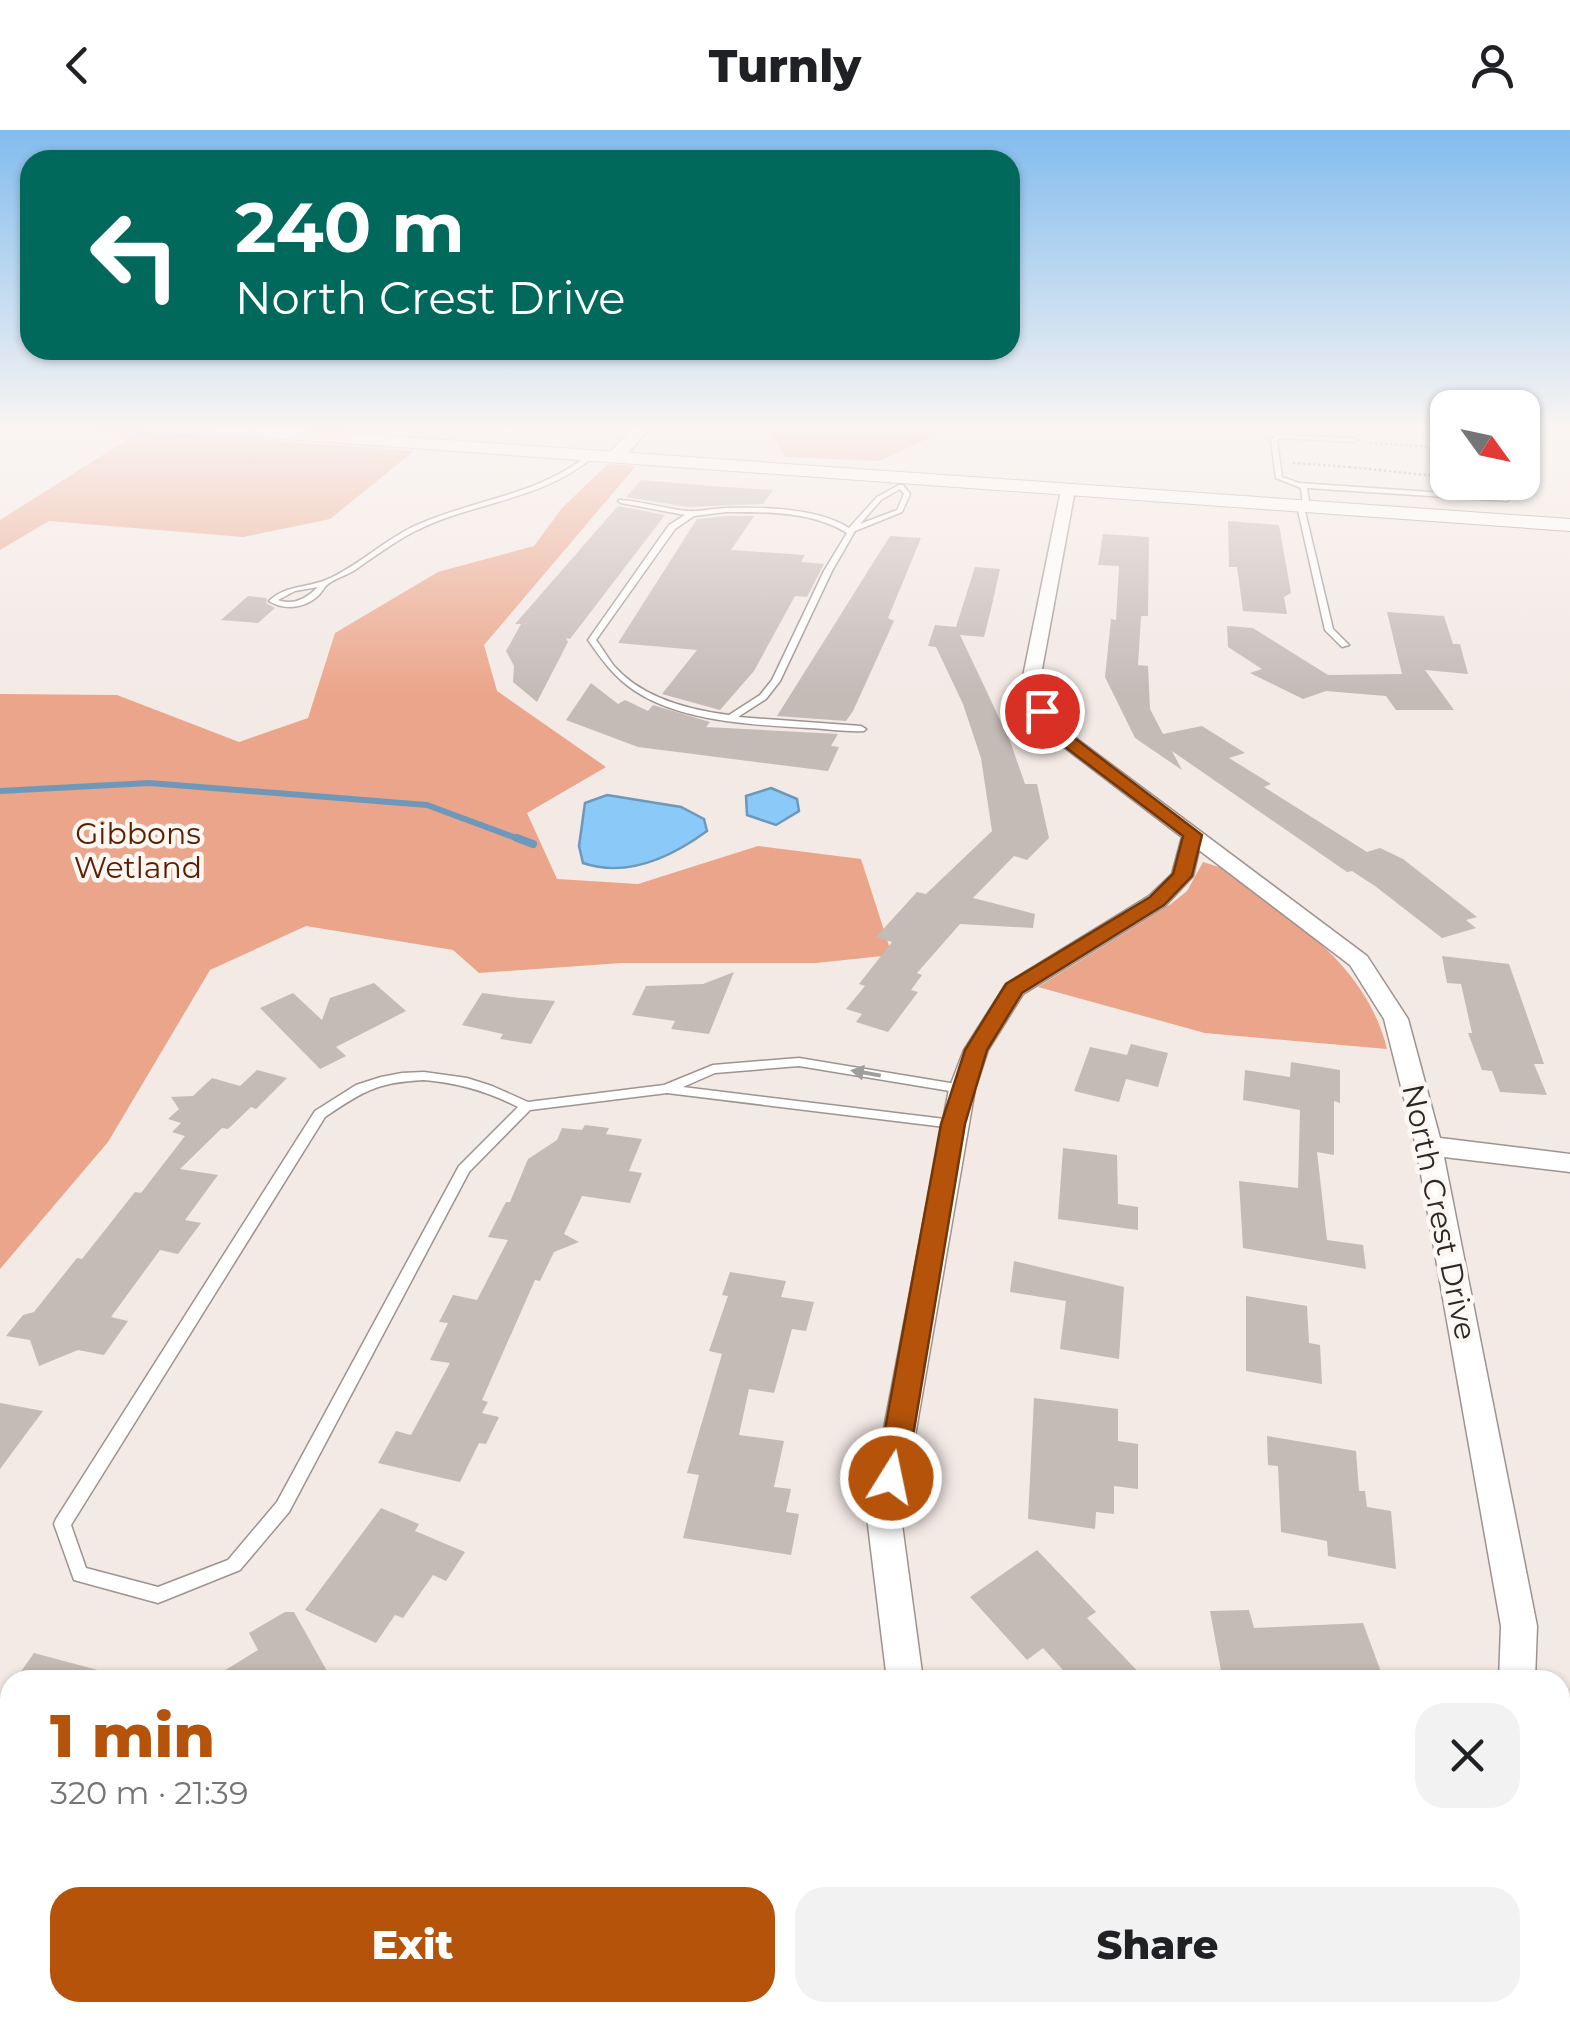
<!DOCTYPE html>
<html lang="en">
<head>
<meta charset="utf-8">
<style>
	:root { --surface:#fff; --page:#f2f2f2; --text:#202124; --muted:#757577; --accent:#b45309 }
	body { margin:0; font-family:Montserrat,sans-serif; background:var(--page); color:var(--text); height:100vh; display:flex; flex-direction:column; font-size:38px; white-space:nowrap }
	* { box-sizing:border-box; margin:0 }
	p { font-size:32px; color:var(--muted) }
	.icon { flex:none; width:55px; height:55px; fill:none; stroke:currentColor; stroke-width:2; stroke-linecap:round; stroke-linejoin:round }
	.map { position:relative; flex:1; overflow:hidden }
	.panel { position:absolute; left:0px; top:1540px; width:1570px; height:352px; display:flex; flex-direction:column; background:var(--surface); border-radius:30px 30px 0 0; box-shadow:0 2px 8px #0004 }
	.panel>* { flex:none }
	.hud { position:absolute; left:20px; top:20px; width:1000px; height:210px; border-radius:30px; box-shadow:0 2px 8px #0004; background:#00695c; color:#fff; overflow:hidden }
	.needle { width:65px; rotate:123deg }
	.fabs { position:absolute; left:1430px; top:260px; display:grid; gap:20px }
	.fabs a { display:grid; place-items:center; width:110px; height:110px; border-radius:20px; background:var(--surface); box-shadow:0 2px 8px #0004; font-size:50px }
	.pin { position:absolute; display:grid; place-items:center; width:85px; height:85px; color:#fff; margin:-42px; border:5px solid #fff; border-radius:50%; box-shadow:0 2px 10px #0007 }
	.me { position:absolute; width:110px; margin:-55px; rotate:10deg; stroke-linejoin:round; filter:drop-shadow(0 0 8px #0008) }
	.turn { display:flex; align-items:center; gap:35px; height:210px; padding:0 50px; font-size:45px }
	.turn .icon { width:130px; height:130px; stroke-width:2.5 }
	.turn b { display:block; font-size:70px; line-height:85px }
	.round { display:grid; place-items:center; flex:none; width:105px; height:105px; border-radius:30px; background:var(--page) }
	.headline { display:flex; align-items:center; justify-content:space-between; height:170px; padding:0 50px }
	h1 { font-size:60px; font-weight:800; line-height:75px; color:var(--accent) }
	.cta { display:flex; gap:20px; margin-top:auto; padding:20px 50px }
	.cta a { flex:1; height:115px; border-radius:30px; background:var(--accent); color:#fff; font-size:40px; font-weight:800; line-height:115px; text-align:center }
	.cta a+a { background:var(--page); color:var(--text) }
	header { display:flex; justify-content:space-between; align-items:center; height:130px; padding:0 50px; background:var(--surface); font-size:45px; font-weight:800 }
	.map>svg:first-child { display:block }
</style>
</head>
<body>
<header><svg class="icon" aria-label="back" viewBox="0 0 24 24"><path d="M15 5l-7 7 7 7"/></svg>Turnly<svg class="icon" aria-label="person" viewBox="0 0 24 24"><circle cx="12" cy="8" r="4"/><path d="M4 21q1-7 8-7t8 7"/></svg></header>
<div class="map">
<svg width="1570" height="1891" viewBox="0 0 1570 1891">
	<rect width="100%" height="100%" fill="#f3e9e5"/>
	<path fill="#eba58a" d="M776,299H949L879,331L786,327L771,304Z
		M141,301L414,321L330,389L243,407L49,391L0,420V390Z
		M608,334L636,336L484,515L497,561L606,637L527,683L557,749L638,754L758,716L861,729L892,825L816,833H621L479,843L453,820L306,796L210,840L108,1012L0,1139V564L117,565L239,612L308,588L335,503L438,442L534,416L562,378Z
		M1203,732L1225,739C1291,789 1366,834 1387,919L1205,903L1038,857L1171,774L1187,761Z
		M0,1707L10,1708V1882L411,1883L410,1891H0Z"/>
	<path fill="#8ac9f8" stroke="#6e98b9" stroke-width="2.5" d="M771,658L797,669L799,681L776,695L747,685L746,666Z
		M607,665L681,677L704,689L707,701C670,728 627,748 583,733L579,716L585,673Z"/>
	<g fill="none" stroke-linecap="round" stroke-linejoin="round">
		<path stroke="#6e98b9" stroke-width="6" d="M0,661L149,653L427,675L524,711"/>
		<path stroke="#6e98b9" stroke-width="8" d="M517,708L533,714"/>
	</g>
	<path fill="#c4bab6" d="M641,350L712,356L773,360L763,374L688,377L626,367Z
		M618,376L665,385L570,509L566,508L568,512L537,572L513,552L514,536L506,521L521,494H515Z
		M726,386H754L731,420L805,425L801,432L824,434L807,467L795,466L754,541L720,580L662,564L697,520L618,513L697,389Z
		M1228,391L1279,395L1291,463L1284,467L1287,484L1243,481L1237,437H1229Z
		M1103,404L1149,407L1148,486H1141L1138,535L1148,536L1150,579L1163,604L1202,596L1245,623L1229,628L1271,654L1264,657L1367,722L1380,718L1403,729L1477,787L1466,790L1476,798L1442,808L1375,756L1352,741L1347,742L1172,621L1182,640L1135,608L1105,547L1111,489L1116,490L1119,436L1098,435Z
		M890,406L921,408L888,488L894,491L853,581L846,591L777,586Z
		M975,437L1000,439L991,479L984,507L960,505L1010,611L1025,654H1037L1049,708L1027,730L1014,726L973,768L1035,784L1033,798L960,794L917,843L922,845L911,860L918,862L888,902L856,892L862,884L846,879L865,856L859,854L892,812L876,807L917,762L926,764L992,701L981,628L963,574L936,517L928,516L935,495L956,497Z
		M248,466L267,468L266,473L275,478L258,493L221,490Z
		M1387,482L1444,486L1453,514H1460L1468,544L1425,540L1454,580H1396L1386,566L1326,561L1303,569L1250,543L1262,539L1228,517L1227,496L1253,498L1328,545L1402,544Z
		M591,553L618,574L625,570L648,581L653,575L710,592L706,597L838,604L831,616L839,617L828,641L638,617L566,590Z
		M1442,826L1509,834L1544,934H1534L1547,965L1500,962L1492,941L1482,940L1468,903H1472L1461,854L1447,853Z
		M734,842L709,904L671,899L675,891L632,885L646,856L703,854Z
		M374,853L406,881L336,917L346,926L320,939L260,878L293,863L322,890L330,868Z
		M482,863L520,868L555,871L531,914L500,909L503,904L462,895Z
		M1131,914L1168,923L1158,957L1126,949L1119,972L1074,961L1090,917L1127,925Z
		M1291,932L1340,940V973L1334,971V1025L1317,1022L1327,1110L1363,1115L1366,1139L1243,1118L1239,1051L1298,1058L1300,980L1243,970L1245,940L1290,947Z
		M257,940L287,948L256,979L251,977L228,999L222,998L180,1039L218,1045L185,1090L201,1093L178,1124L160,1120L111,1187L128,1191L104,1225L78,1220L39,1236L30,1210L6,1206L23,1185L34,1182L77,1128L82,1129L135,1062L141,1063L185,1006L172,1002L181,993L168,989L179,979L171,967L193,966L212,948L240,956Z
		M585,995L609,998L606,1004L642,1009L629,1041L642,1043L630,1073L582,1066L564,1104L579,1112L554,1122L540,1151L535,1150L482,1270L488,1272L482,1283L499,1287L486,1314L479,1313L460,1352L378,1333L396,1301L411,1305L450,1233L430,1230L448,1193L439,1192L453,1165L477,1170L508,1110L488,1107L506,1072H510L528,1029L557,1010L562,998L582,1000Z
		M1063,1018L1117,1025L1118,1074L1138,1077V1100L1058,1089Z
		M1014,1131L1124,1157L1119,1229L1060,1219L1066,1171L1010,1162Z
		M730,1142L786,1151L781,1167L814,1172L806,1201L792,1199L774,1263L749,1259L739,1305L784,1311L774,1357L791,1359L786,1382L799,1384L791,1425L683,1408L699,1345L687,1343L722,1224L709,1221L728,1166L722,1165Z
		M1246,1166L1307,1176L1309,1213L1320,1215L1322,1254L1246,1241Z
		M1034,1268L1118,1279V1311L1138,1314V1359L1114,1356V1384L1096,1382L1095,1399L1028,1389Z
		M0,1273L43,1281L0,1339Z
		M1267,1306L1356,1321L1359,1361H1365L1367,1377L1391,1381L1396,1439L1328,1426L1327,1411L1281,1402L1278,1336L1268,1335Z
		M381,1378L419,1394L415,1401L465,1422L446,1451L433,1445L403,1488L395,1485L376,1513L305,1480Z
		M1037,1420L1096,1482L1087,1488L1146,1550H1072L1043,1518L1027,1530L970,1467Z
		M1249,1480L1254,1498L1363,1493L1384,1550L1222,1546L1210,1481Z
		M285,1482H294L332,1550H209L258,1520L249,1503Z
		M34,1523L105,1542L104,1550H15Z"/>
	<g fill="none" stroke-linecap="round" stroke-linejoin="round">
		<g stroke="#9d9390" stroke-width="3">
			<path id="service" d="M1276,305L1354,308L1357,310L1354,312L1280,308L1277,310L1282,347L1299,353L1503,367L1497,352H1504L1510,369L1507,371L1307,358L1310,377L1307,379L1304,377L1333,499L1349,515L1342,517L1325,500L1297,376L1300,374L1303,376L1301,358L1276,348L1271,310Z
				M590,324L595,325C542,373 467,371 406,406C389,416 372,428 355,440C347,445 336,448 328,454C324,457 322,462 318,466C304,478 285,481 269,471C286,455 306,458 326,450C359,436 386,408 419,394C479,368 536,366 590,324ZM318,457C307,468 294,476 278,470L295,461Z
				M899,355H903L910,364L902,382L855,401L832,441L780,551L766,569L738,587L861,596L866,599L864,601C846,602 828,599 810,598C755,595 682,592 635,561C614,547 602,530 588,510L669,395L685,385L621,373L618,371L619,370C642,371 665,379 688,381C700,382 714,378 727,378C763,377 818,378 849,398L877,367ZM900,359L904,364L897,380L860,394L881,370ZM726,382C766,382 811,381 847,403L824,441L772,550L760,565L729,585C689,580 642,568 614,536C608,528 602,518 596,510L675,399L694,386Z
				M799,928L962,955L968,959L962,963L799,936L715,943L683,957L953,990L959,994L953,998L667,963L530,980L469,1042L289,1382L240,1440L158,1473L74,1450L54,1394L56,1389L315,981L356,955L381,947L402,943L424,942L467,948L492,956L528,972L664,955L713,935ZM424,950C458,953 487,961 518,977L459,1036L277,1372L228,1430L158,1457L86,1438L71,1395L325,987C362,962 377,952 424,950Z"/>
		</g>
		<g stroke="#9d9390" stroke-width="3">
			<path id="minor" d="M1068,356L1075,360L1038,561L1061,597L1367,826L1408,889L1440,1008L1570,1024V1042L1444,1027L1537,1496L1535,1550H1499L1501,1496L1416,1016L1384,889L1350,835L1199,720L1193,746L1165,776L1023,864L988,920L975,959L901,1387L923,1550H887L867,1387L949,959L964,920L1006,854L1149,766L1172,744L1182,707L1048,605L1020,561L1061,360Z"/>
		</g>
		<g stroke="#9d9390" stroke-width="3">
			<path id="tertiary" d="M632,299H649L621,331H609V323Z"/>
		</g>
		<g stroke="#9d9390" stroke-width="2">
			<path id="secondary" d="M207,299H291L1570,389V401L216,304Z"/>
		</g>
		<path stroke="#948d8b" stroke-width="2.5" stroke-dasharray="2.5 2.5" stroke-linecap="butt" d="M85,299L197,307
			M1370,313L1448,318
			M1293,333L1350,337
			M1349,337L1436,346"/>
		<use href="#service" fill="#fff" fill-rule="evenodd"/>
		<use href="#minor" fill="#fff" fill-rule="evenodd"/>
		<use href="#tertiary" fill="#fff" fill-rule="evenodd"/>
		<use href="#secondary" fill="#fff" fill-rule="evenodd"/>
	</g>
	<defs><path id="oneway-solid" d="M-6-.8H1V-3.2L6.5 0L1 3.2V.8H-6Z" transform="scale(2.5)"/></defs>
	<use fill="#a09e9d" href="#oneway-solid" transform="translate(866 943) rotate(-170)"/>
	<linearGradient id="sky" x2="0" y2="1"><stop stop-color="#82bcee"/><stop offset="0.53" stop-color="#faf5f3"/><stop offset="1" stop-color="#faf5f3" stop-opacity="0"/></linearGradient>
	<rect width="1570" height="564" fill="url(#sky)"/>
	<path fill="#b45309" stroke="#753606" stroke-width="2.5" d="M1036,577H1047L1060,597L1202,705L1192,746L1164,775L1022,863L987,920L965,994L906,1348L902,1356L891,1360L880,1356L876,1348L941,994L965,920L1006,854L1150,767L1173,744L1183,706L1048,604L1033,581Z"/>
	<g text-anchor="middle" stroke-width="9" stroke-linejoin="round" paint-order="stroke">
		<g font-size="30" fill="#5b1d00" stroke="#fdf7f4">
			<text x="138" y="714">Gibbons<tspan x="138" dy="34">Wetland</tspan></text>
		</g>
		<g font-size="30" fill="#2b2726" stroke="#fdf7f4">
			<text transform="translate(1439 1082) rotate(78)" y="10">North Crest Drive</text>
		</g>
	</g>
</svg>
<div class="fabs">
<a><svg class="needle" viewBox="-14 -14 28 28"><path d="M0-13l5 13h-10z" fill="#e53935"/><path d="M0 13l5-13h-10z" fill="#757577"/></svg></a>
</div>
<div class="pin" style="left:1042px;top:581px;background:#d93025"><svg class="icon" aria-label="arrive" viewBox="0 0 24 24"><path d="M6 21V4h12l-3 4 3 4H6"/></svg></div>
<svg class="me" style="left:891px;top:1348px" viewBox="-20 -20 40 40"><circle r="17" fill="#b45309" stroke="#fff" stroke-width="3"/><path d="M0-11L8 9 0 5-8 9z" fill="#fff"/></svg>
<div class="hud">
<div class="turn"><svg class="icon" aria-label="left" viewBox="0 0 24 24"><path d="M17 20v-9H6M10 6l-5 5 5 5"/></svg><div><b>240 m</b>North Crest Drive</div></div>
</div>
<section class="panel">
<div class="headline"><div><h1>1 min</h1><p>320 m · 21:39</p></div><a class="round"><svg class="icon" aria-label="close" viewBox="0 0 24 24"><path d="M6 6l12 12M18 6L6 18"/></svg></a></div>
<div class="cta"><a>Exit</a><a>Share</a></div>
</section>
</div>
</body>
</html>
